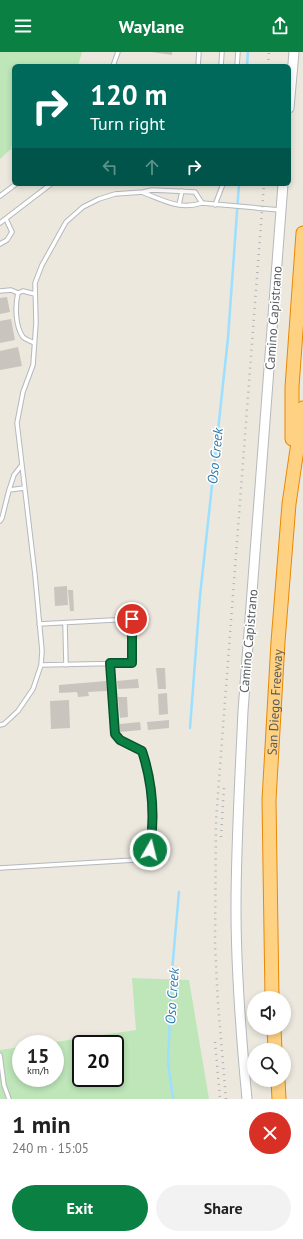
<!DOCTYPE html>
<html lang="en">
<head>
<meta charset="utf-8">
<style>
	:root { --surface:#fff; --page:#f2f2f2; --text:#222; --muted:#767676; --accent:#0b8043 }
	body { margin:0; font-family:"PT Sans",sans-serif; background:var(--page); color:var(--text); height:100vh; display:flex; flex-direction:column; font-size:15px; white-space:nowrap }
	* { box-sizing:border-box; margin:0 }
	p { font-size:13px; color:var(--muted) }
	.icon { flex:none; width:22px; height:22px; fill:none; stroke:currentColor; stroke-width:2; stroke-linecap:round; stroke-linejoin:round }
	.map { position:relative; height:1047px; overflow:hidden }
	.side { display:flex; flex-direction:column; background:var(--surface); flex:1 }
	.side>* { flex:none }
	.guide { position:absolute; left:12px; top:12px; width:279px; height:122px; border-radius:6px; box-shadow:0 2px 6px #0003; background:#00695c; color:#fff; overflow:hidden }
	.tools { position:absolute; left:247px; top:939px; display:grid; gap:8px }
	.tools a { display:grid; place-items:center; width:44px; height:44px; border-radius:50%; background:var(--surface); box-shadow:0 2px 6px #0003; font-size:20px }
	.speed { position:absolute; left:12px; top:983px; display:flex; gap:8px; font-size:20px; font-weight:700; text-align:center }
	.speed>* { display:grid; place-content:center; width:52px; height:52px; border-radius:50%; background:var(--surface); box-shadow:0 2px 6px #0003; line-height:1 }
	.speed small { font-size:10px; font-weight:400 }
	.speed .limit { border:2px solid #111; border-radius:6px; background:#fff; color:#111 }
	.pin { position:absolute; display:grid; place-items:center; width:34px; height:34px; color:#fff; margin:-17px; border:2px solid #fff; border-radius:50%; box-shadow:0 1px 4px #0007 }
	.me { position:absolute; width:44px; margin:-22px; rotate:8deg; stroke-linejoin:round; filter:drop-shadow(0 0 3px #0008) }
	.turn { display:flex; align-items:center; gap:14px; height:84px; padding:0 12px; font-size:18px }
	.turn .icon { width:52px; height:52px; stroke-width:2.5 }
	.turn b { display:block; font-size:28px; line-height:34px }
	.lanes { display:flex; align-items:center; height:38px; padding:0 12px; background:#0003; justify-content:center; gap:20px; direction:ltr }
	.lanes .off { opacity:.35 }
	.round { display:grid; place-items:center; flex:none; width:42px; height:42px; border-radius:21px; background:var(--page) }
	.summary { display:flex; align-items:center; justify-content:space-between; height:68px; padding:0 12px }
	h1 { font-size:24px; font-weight:800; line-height:30px }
	.action { display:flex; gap:8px; margin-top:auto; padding:8px 12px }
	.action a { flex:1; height:46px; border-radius:24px; background:var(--accent); color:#fff; font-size:16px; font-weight:800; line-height:46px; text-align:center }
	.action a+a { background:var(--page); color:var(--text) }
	header { display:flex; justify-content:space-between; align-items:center; height:52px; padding:0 12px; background:var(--accent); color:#fff; font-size:18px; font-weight:800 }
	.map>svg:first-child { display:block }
</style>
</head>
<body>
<header><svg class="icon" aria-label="menu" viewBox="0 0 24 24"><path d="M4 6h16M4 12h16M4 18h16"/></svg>Waylane<svg class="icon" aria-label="share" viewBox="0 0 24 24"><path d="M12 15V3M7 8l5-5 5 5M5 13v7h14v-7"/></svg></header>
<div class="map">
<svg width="303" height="1047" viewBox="0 0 303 1047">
	<rect width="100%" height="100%" fill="#ece8de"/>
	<path fill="#bee6b9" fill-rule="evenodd" d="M0,0H82L78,14H14V81L11,97L0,107Z
		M132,926L189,928L209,1047H0V998L21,995V1026H55V992H42L136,978ZM81,992H115V1026H81Z"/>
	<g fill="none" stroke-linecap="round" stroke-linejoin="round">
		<path stroke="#9cdfff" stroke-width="2.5" d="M247,14L248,0
			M190,676L200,544L228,286L239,132
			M173,1047L168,1010L172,919L179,840"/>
	</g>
	<path fill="#c9c5be" d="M151,0H172V3Z
		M7,245L10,260L0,262V246Z
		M11,267L15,288L0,291V269Z
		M18,295L22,314L0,318V299Z
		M67,534L68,553L55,554L54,535Z
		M68,538H73L74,559H70Z
		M156,616H165L166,637H158Z
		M138,627L139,636L118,637L117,629Z
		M106,629L107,639L88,640L89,644L78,645L77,640L59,641V633Z
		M167,641L168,662L159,663L158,642Z
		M118,645H127L128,665L120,666Z
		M69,648L70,676L51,677L50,649Z
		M169,668V676L148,678L147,670Z
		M140,670L141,678L120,680V672Z"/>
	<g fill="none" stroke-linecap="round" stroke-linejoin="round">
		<g stroke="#b5b8bd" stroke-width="5.5">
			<path id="service" d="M113,14L118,0
				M198,14L199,0
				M221,14L222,0
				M237,14L238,0
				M144,141C165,149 180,158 202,151L280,158
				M0,144L16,132
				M179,153L182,139
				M215,153L223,132
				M0,171L51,132
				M0,192L7,188L12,180L6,167
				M0,239L11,238L18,241
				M34,291C31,289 26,288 23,285C15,274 15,253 18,241L23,239L35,242
				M21,414L14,423L9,438L24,436
				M0,469L2,466L9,438
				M65,571L66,613
				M39,572L132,567V611L41,613
				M0,673L4,672L18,659L33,637L41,613L42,599L35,523L17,371L23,340L33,313L36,271L35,231L42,213L66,170L83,155L99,147L115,142L143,140L152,138L195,140L202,151
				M0,816L135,808L144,804L150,798L153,774L150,722L142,699L120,687L115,682L110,611
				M0,1003L4,1033L9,1047"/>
		</g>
		<g stroke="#b5b8bd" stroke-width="11">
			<path id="tertiary" d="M289,56L294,0
				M247,1047C241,984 236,920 236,856C236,791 240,725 243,659L283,132"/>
		</g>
		<g stroke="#eb8800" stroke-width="15">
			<g id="motorway">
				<path d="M292,387V335L303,181"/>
				<path id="s1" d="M272,946L269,748L278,590L289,452L303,356"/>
				<path d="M274,976L275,998"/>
				<path d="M278,1028L279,1047"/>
			</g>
		</g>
		<use href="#service" stroke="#fff" stroke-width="3.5"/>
		<use href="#tertiary" stroke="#fff" stroke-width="9"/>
		<use href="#motorway" stroke="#ffd283" stroke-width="13"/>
		<path stroke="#b1b2b2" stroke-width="2.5" stroke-dasharray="1 5" stroke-linecap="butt" d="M268,14L269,0
			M221,785L224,735
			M215,990L220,1046
			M226,1047L218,952L215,893L216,768L264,132"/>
	</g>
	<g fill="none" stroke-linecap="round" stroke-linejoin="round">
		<g stroke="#07532c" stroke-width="10">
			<path id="route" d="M132,567V611H110L115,682L120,688L142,699C153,732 155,764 150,798"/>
		</g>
		<use href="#route" stroke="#0b8043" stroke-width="7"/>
	</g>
	<g text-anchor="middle" stroke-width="3" stroke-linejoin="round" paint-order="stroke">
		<g font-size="13" fill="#585d61" stroke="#fff">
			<text transform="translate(273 266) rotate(-86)" y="5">Camino Capistrano</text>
			<text transform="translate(248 589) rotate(-85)" y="5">Camino Capistrano</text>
			<text dy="5" stroke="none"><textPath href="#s1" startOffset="296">San Diego Freeway</textPath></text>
		</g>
		<g font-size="14" font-style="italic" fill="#327bad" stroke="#fff">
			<text transform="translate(215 404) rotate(-84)" y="5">Oso Creek</text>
			<text transform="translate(172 944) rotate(-86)" y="5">Oso Creek</text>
		</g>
	</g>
</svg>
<div class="tools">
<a><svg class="icon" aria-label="sound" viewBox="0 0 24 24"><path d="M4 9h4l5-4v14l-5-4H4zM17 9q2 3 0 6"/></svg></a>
<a><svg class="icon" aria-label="search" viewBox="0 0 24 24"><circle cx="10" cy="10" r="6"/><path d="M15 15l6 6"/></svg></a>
</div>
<div class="speed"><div>15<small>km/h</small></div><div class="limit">20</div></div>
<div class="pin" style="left:132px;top:567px;background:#d93025"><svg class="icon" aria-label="arrive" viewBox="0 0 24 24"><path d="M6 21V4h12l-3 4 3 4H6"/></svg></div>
<svg class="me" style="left:150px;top:798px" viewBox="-20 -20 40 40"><circle r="17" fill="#0b8043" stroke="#fff" stroke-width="3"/><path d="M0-11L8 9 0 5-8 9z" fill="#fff"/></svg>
<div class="guide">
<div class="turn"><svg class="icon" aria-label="right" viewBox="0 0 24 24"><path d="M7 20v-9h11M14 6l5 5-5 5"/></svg><div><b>120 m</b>Turn right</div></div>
<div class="lanes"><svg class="icon off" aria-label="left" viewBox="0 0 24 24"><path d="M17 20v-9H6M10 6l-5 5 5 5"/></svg><svg class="icon off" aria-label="ahead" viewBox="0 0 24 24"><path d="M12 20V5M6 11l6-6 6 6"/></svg><svg class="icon" aria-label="right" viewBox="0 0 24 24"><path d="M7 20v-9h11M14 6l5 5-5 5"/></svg></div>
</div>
</div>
<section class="side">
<div class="summary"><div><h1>1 min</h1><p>240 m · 15:05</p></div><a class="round" style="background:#d93025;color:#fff"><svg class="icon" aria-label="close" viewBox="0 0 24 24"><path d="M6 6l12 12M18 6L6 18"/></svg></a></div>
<div class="action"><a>Exit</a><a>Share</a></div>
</section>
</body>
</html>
